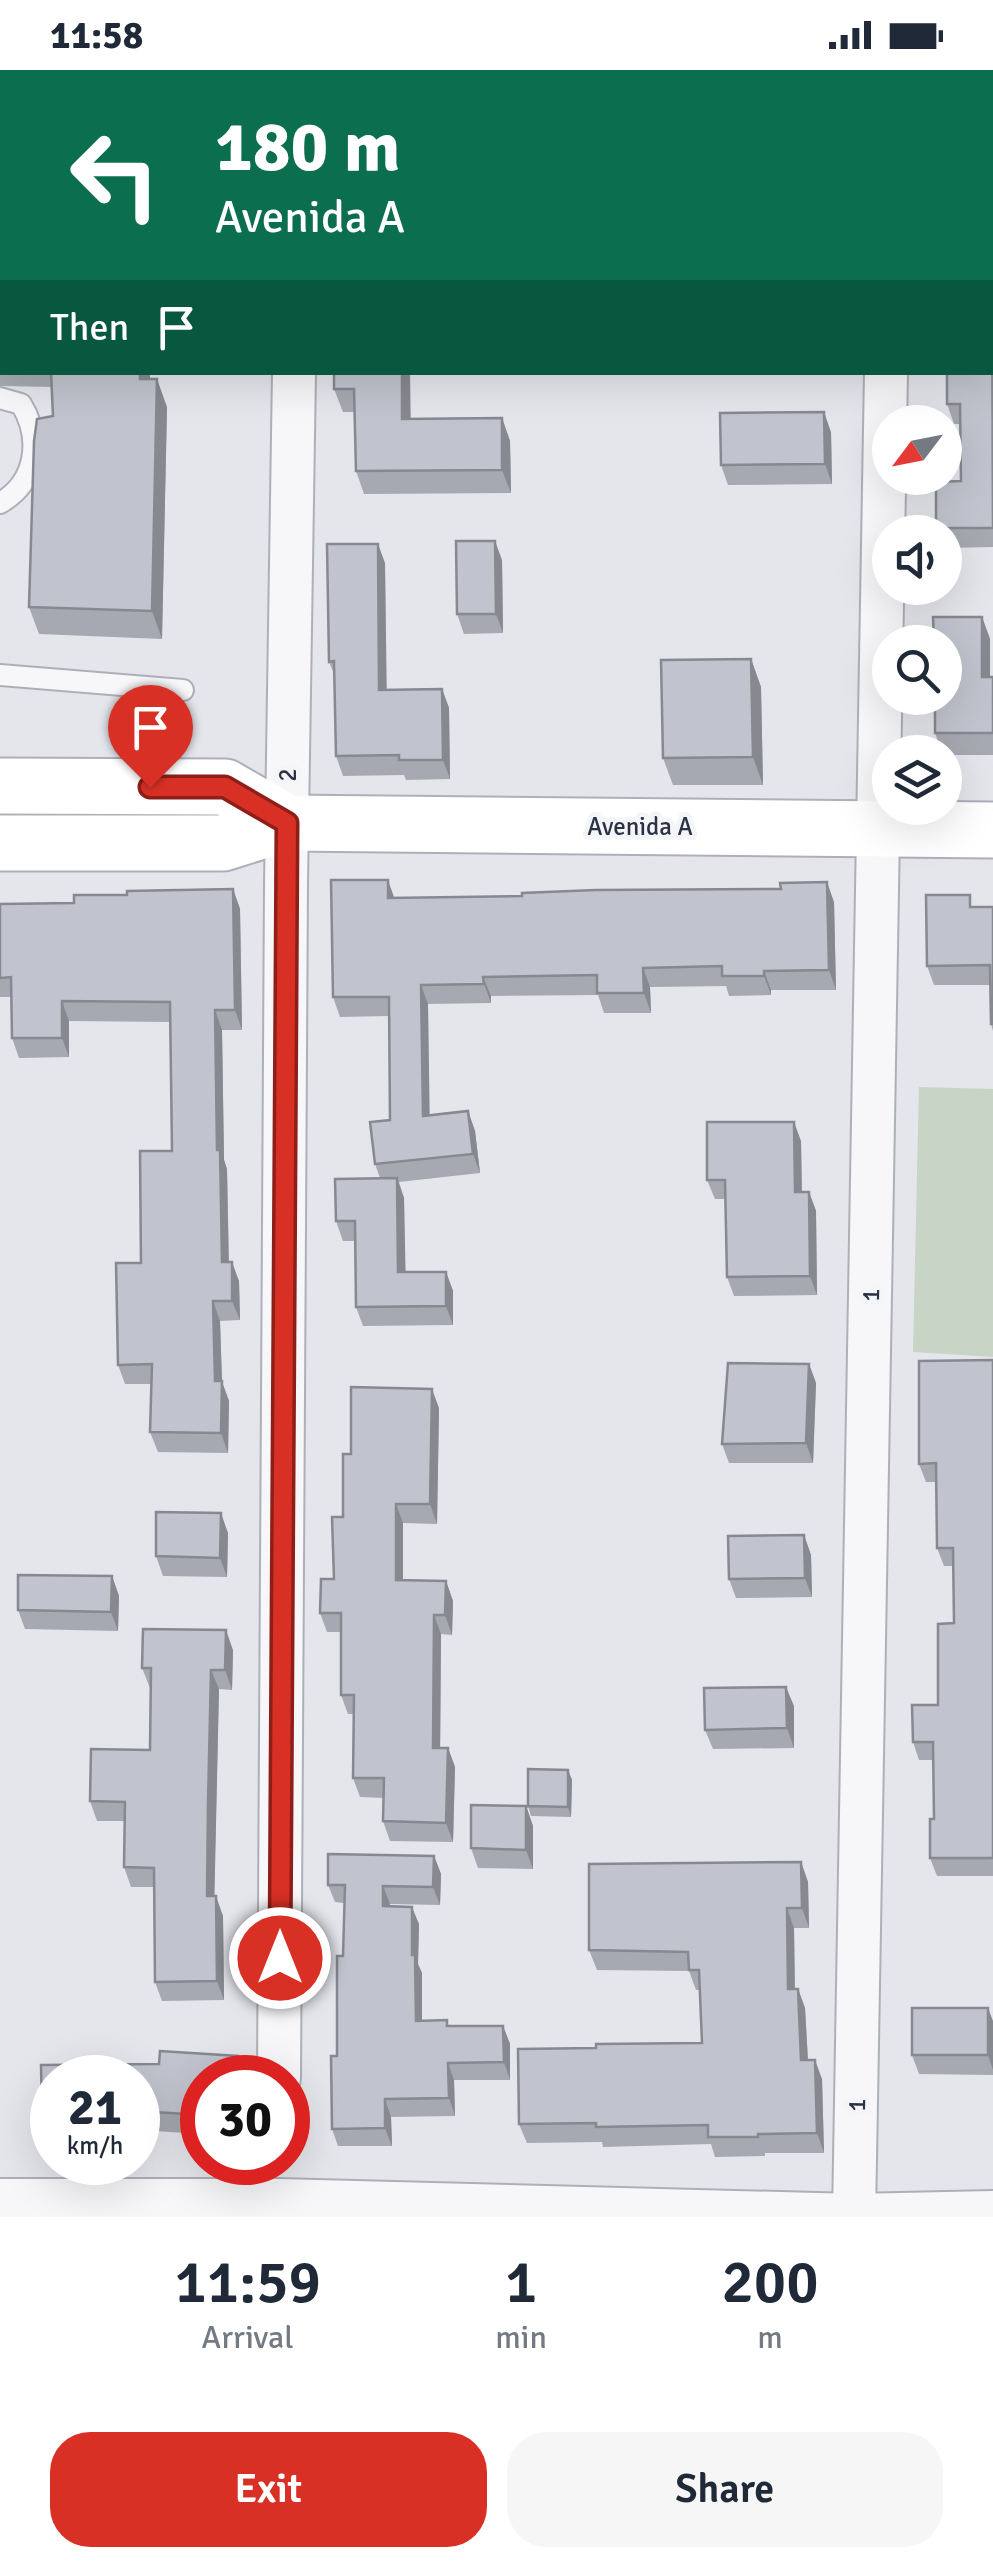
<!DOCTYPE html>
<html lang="en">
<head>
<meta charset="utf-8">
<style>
	:root { --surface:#fff; --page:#f6f6f7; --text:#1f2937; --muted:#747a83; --accent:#d93025 }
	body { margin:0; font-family:Signika,sans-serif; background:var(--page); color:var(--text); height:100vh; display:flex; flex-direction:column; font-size:38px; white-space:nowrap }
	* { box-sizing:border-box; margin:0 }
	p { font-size:32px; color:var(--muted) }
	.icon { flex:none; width:55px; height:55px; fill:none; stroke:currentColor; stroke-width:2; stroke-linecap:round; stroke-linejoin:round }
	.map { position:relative; height:2147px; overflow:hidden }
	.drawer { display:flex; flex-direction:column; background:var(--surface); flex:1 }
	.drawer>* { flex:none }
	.guide { position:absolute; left:0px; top:0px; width:995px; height:305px; box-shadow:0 10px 40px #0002; background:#0b6e4f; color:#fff; overflow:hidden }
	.needle { width:65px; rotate:238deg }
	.fabs { position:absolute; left:872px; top:335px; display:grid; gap:20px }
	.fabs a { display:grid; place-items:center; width:90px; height:90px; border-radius:50%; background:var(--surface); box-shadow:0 10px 40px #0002; font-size:50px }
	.speed { position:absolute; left:30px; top:1985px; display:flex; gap:20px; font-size:50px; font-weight:700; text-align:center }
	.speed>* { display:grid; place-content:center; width:130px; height:130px; border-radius:50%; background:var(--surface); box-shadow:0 10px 40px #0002; line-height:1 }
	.speed small { font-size:25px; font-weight:400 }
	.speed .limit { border:15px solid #d22; background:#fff; color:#111 }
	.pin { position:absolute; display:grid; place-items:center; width:85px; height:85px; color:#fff; margin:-102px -42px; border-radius:50% 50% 50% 0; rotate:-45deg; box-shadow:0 0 10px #0007 }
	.pin .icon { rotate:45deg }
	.me { position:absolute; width:110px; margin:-55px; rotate:0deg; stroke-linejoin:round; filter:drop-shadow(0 0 8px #0008) }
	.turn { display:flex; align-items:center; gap:35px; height:210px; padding:0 50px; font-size:45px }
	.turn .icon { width:130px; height:130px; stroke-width:2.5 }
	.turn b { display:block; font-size:70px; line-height:85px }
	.then { display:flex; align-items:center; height:95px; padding:0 50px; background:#0003; gap:20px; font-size:38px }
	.eta { display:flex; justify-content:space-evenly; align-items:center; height:170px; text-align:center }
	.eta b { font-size:60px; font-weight:600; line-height:70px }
	.action { display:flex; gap:20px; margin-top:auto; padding:20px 50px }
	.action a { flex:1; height:115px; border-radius:40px; background:var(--accent); color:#fff; font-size:40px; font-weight:600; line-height:115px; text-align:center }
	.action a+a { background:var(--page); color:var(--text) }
	.status { display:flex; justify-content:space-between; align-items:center; height:70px; padding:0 50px; background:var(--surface); direction:ltr }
	.status svg { height:28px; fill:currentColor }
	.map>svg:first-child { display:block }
</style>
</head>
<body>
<div class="status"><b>11:58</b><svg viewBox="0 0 49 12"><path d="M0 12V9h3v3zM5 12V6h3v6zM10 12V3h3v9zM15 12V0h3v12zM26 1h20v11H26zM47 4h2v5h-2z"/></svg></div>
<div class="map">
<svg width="993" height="2147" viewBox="0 0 993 2147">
	<rect width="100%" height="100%" fill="#e4e6eb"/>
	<path fill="#c7d4c6" d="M919,1017L993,1019V1287L913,1282Z"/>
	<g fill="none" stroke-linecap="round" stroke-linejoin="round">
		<g stroke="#adb0b9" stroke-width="24">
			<path id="service" d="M0,328L21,334C42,368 37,412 0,433
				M0,605L183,620"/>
		</g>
		<g stroke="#adb0b9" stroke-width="46">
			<path id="minor" d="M298,0V2
				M889,0V2
				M0,52H2
				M992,61H993
				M279,2008L286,814L294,302
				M0,2130H278L854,2145L993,2142
				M854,2147L886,302"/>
		</g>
		<g stroke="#adb0b9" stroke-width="59">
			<path id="secondary" d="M0,716L225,717L287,753
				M0,773H223L287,753L993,760"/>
		</g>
		<use href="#service" stroke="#f7f7f9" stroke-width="20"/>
		<use href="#minor" stroke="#f7f7f9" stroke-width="42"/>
		<use href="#secondary" stroke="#fff" stroke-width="55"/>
	</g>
	<path fill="#a6a9b1" d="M0,111H2V302H150V309L167,337L162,569L39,564L29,537L53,346L52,317L0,316Z
		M993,229V477L945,478V462H938L936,458L961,411L960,354H954L947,334Z
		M334,302H410V349L502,348L510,371L511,423L364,424L356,401L355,342H343L334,319Z
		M831,362L832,414L728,415L721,395Z
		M502,490L503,563L464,564L457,544Z
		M385,493L386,620L442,619L449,638L450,709L406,710L404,705L343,706L336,686L335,606L329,592Z
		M982,547L990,569V607H993V685H945V682H942L935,663Z
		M751,589L761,617L763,715H673L663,688Z
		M233,819L240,839L242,960H222L224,1090L227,1099L229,1192L239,1211L240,1250L220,1251L222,1312L229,1331L228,1383L158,1382L150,1362L152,1314H125L118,1295L141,1193L172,1081L170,952L69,951V987L19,988L12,968V927H0V834L74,833L127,825Z
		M394,827L834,832L836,920H771V925L729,926L726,916L650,917L651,943H604L598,925L491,926V933L428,934L429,1046L468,1041L475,1061L480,1103L399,1112L404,1128L405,1202H446L453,1221V1255L363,1256L356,1237V1171H343L336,1151L380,1108L375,1094L390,1050L389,946L340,947L333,927Z
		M974,837H993V961L991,954L990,915H934L927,896Z
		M801,1071L802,1122H809L816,1141L817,1225L734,1226L727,1207L725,1129H715L707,1110Z
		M993,1290V1806H937L930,1788L934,1749L933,1690H919L913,1672L938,1635L954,1553L953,1496H944L937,1478L936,1412H926L919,1394Z
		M809,1294L816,1313L813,1393H729L722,1374Z
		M439,1338L437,1454L403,1453V1510L446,1511L453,1531L452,1565L441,1564L440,1678H448L455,1697L453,1772L390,1771L383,1751L384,1728L360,1727L353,1708L354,1644H348L341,1625V1562H327L320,1543L334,1509L351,1384Z
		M228,1463L227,1507L163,1506L156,1486Z
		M804,1465L811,1485L812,1527L736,1528L729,1509Z
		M112,1506L119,1526L118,1561L25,1559L18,1540Z
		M233,1580L232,1620L219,1619L214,1826L223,1846L224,1930L162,1931L155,1912L154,1817H131L124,1797L125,1751H97L90,1731L150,1680V1618L142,1598Z
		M794,1636V1678L713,1679L705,1660Z
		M568,1700L572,1710L571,1747L531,1746L528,1736Z
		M526,1736L533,1756V1799L478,1798L471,1778Z
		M434,1786L441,1804L440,1835L390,1834V1836L419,1854L418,1894L422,1903V1951L449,1956H503L510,1974V2010H454L455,2046L391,2047L392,2076H338L332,2059L343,1886L344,1833L335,1832L328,1815Z
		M801,1792L808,1812L809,1858H794L795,1919H798L805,1938L808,1990L822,2009L824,2083H765V2086L715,2087L711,2074L603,2077L602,2072L527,2073L519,2054L596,1978L702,1973L700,1920H696L689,1901L597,1900L589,1880Z
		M993,1951V2005L919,2004L912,1985Z
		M160,1981L238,1986L245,2008H202V2064L138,2060V2008H52V2064H49L42,2045L41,1995L159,1994Z"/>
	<path fill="#878990" d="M140,302H150V336L140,309Z
		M402,302H410L411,372L402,349Z
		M157,309L167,337L162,569L152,541Z
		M824,342L831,362L832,414L825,394Z
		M502,348L510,371L511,423L502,400Z
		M495,471L502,490L503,563L496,544Z
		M378,474L385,493L387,640L379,620Z
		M982,547L990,569V629L982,607Z
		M751,589L761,617L763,715L753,687Z
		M442,619L449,638L450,709L443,690Z
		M388,810L395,830L388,828Z
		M827,812L834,832L836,920L829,900Z
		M233,819L240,839L242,960L235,940Z
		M643,898L650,917L651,943L644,923Z
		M764,901L771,920V925L764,906Z
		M483,907L491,926V933L484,914Z
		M421,915L428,934L430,1066L423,1046Z
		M62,931L69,951V987L62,968Z
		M215,940L222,960L224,1090L227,1099L229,1211L222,1192L217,1080Z
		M468,1041L475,1061L480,1103L473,1084Z
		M794,1052L801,1071L802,1141L795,1122Z
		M397,1108L404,1128L406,1222L398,1202Z
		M809,1122L816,1141L817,1225L810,1206Z
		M232,1192L239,1211L240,1250L232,1231Z
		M446,1202L453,1221V1255L446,1236Z
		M213,1231L220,1251L222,1312L229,1331L228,1383L221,1363L215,1311Z
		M809,1294L816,1313L813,1393L806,1373Z
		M432,1319L439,1338L437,1454L430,1434Z
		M396,1434L403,1453V1530L396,1510Z
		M221,1443L228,1463L227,1507L220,1488Z
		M804,1465L811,1485L812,1527L805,1508Z
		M112,1506L119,1526L118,1561L111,1542Z
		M446,1511L453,1531L452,1565L445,1545Z
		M434,1545L441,1564L440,1697L433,1678Z
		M226,1560L233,1580L232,1620L225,1600Z
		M211,1600L219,1619L214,1846L207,1826Z
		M786,1617L794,1636V1678L787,1658Z
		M448,1678L455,1697L453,1772L446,1753Z
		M568,1700L572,1710L571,1747L568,1737Z
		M526,1736L533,1756V1799L526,1780Z
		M434,1786L441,1804L440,1835L433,1817Z
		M801,1792L808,1812L809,1858L802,1838Z
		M383,1816L390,1834L389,1854L383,1836Z
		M216,1826L223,1846L224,1930L217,1911Z
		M412,1837L419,1854L418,1894L422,1903V1968L416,1951L412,1885Z
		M787,1838L794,1858L795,1938L788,1919Z
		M798,1919L805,1938L809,2010L801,1990Z
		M988,1938L993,1951V2000L988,1985Z
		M503,1956L510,1974V2010L504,1992Z
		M238,1986L245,2005V2008H237Z
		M815,1990L822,2009L824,2083L817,2063Z
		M448,1993L454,2010L455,2046L449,2028Z
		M385,2029L391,2047L392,2076L385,2058Z"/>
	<path fill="#c1c4ce" stroke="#878990" stroke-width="2.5" d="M0,111H2V289H0Z
		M992,229L993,458H936V412L961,411L960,334H947V302H992Z
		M51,302H140V309H157L152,541L29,537L34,371L37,349L53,346Z
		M334,302H402V349L502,348V400L356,401L354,319H334Z
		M824,342L825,394L721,395L720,343Z
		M456,471H495L496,544H457Z
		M327,474H378L379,620L442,619L443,690H399V685L336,686L334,591L329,592Z
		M933,547H982V607H993V663H935V628H945V572H934Z
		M751,589L753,687L663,688L661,590Z
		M331,810H388V828L522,826V823L596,820L781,819L780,813L827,812L829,900L764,901V906H722V896L643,898L644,923H597V905L483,907L484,914L421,915L423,1046L468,1041L473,1084L375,1094L370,1052L390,1050L389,927H333Z
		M233,819L235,940H215L217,1080H220L222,1192H232V1231H213L215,1311H222L221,1363L150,1362L152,1294L118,1295L116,1193H141L140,1081H172L170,932L62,931V968H12L11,907L0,908V834L74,833V825H127V821Z
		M926,825H970V837H993V954H991L990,895L927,896Z
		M707,1052H794L795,1122H809L810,1206L727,1207L725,1110H707Z
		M397,1108L398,1202H446V1236L356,1237L355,1151H336L335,1109Z
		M993,1290V1788H930V1749H934L933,1672H913L912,1635H938V1554L954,1553L953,1478H937L936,1393L919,1394V1291Z
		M728,1293L809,1294L806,1373L722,1374Z
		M351,1317L432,1319L430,1434H396V1510L446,1511L445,1545H434L433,1678H448L446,1753L383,1751L384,1708H353L354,1625H341V1543H320L321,1509H334L332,1447H343V1384H351Z
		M156,1442L221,1443L220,1488L156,1486Z
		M804,1465L805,1508L729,1509L728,1466Z
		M18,1505L112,1506L111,1542L18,1540Z
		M143,1559L226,1560L225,1600H211L208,1733L207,1826H216L217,1911L155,1912L154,1798L124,1797L125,1732L90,1731L91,1679L150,1680L151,1598H142Z
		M786,1617L787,1658L705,1660L704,1618Z
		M528,1699L568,1700V1737L528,1736Z
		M471,1735L526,1736V1780L471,1778Z
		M328,1784L434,1786L433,1817L383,1816V1836L412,1837V1885H415L416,1951L447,1950V1956H503L504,1992L448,1993L449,2028L385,2029V2058L332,2059L331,1986H337V1886H343L345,1815H328Z
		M801,1792L802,1838H787L788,1919H798L801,1990H815L817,2063L758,2064V2067H708V2055L596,2057V2053L519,2054L518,1979L596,1978V1974L702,1973L699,1900H689L688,1882L589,1880V1794Z
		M912,1938H988V1985H912Z
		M160,1981L238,1986L237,2008H202V2045L138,2041V2008H52V2044L42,2045L41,1995L159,1994Z"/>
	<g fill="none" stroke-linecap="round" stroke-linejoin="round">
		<g stroke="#8d1f18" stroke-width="25">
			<path id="route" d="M150,717H225L287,753L280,1888"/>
		</g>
		<use href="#route" stroke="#d93025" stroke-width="18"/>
	</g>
	<g text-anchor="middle" stroke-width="10" stroke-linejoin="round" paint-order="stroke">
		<g font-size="25" fill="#2c3143" stroke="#f4f5f8">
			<text transform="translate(287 705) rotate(-90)" y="9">2</text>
			<text x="640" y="765">Avenida A</text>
			<text transform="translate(870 1225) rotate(-89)" y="9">1</text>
			<text transform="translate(856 2035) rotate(-89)" y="9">1</text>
		</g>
	</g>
</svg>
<div class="fabs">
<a><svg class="needle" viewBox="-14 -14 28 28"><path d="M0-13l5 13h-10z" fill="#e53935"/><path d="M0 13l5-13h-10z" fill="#747a83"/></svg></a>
<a><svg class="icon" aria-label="sound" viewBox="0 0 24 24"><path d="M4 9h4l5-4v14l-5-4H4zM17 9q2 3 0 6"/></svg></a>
<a><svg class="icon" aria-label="search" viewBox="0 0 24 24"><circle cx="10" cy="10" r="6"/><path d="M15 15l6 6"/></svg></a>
<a><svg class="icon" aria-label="layers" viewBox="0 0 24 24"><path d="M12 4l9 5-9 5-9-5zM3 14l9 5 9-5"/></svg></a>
</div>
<div class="speed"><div>21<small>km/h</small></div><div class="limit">30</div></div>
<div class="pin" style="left:150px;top:717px;background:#d93025"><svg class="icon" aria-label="arrive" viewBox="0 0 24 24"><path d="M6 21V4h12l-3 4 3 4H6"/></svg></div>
<svg class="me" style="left:280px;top:1888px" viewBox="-20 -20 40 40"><circle r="17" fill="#d93025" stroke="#fff" stroke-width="3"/><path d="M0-11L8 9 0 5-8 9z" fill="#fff"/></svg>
<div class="guide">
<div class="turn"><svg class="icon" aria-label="left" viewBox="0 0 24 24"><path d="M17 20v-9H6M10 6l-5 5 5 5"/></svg><div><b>180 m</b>Avenida A</div></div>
<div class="then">Then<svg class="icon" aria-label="arrive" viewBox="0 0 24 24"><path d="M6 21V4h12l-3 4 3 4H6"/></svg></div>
</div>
</div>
<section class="drawer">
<div class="eta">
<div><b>11:59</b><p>Arrival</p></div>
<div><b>1</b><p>min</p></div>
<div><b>200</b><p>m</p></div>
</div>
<div class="action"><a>Exit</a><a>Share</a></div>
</section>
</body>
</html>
